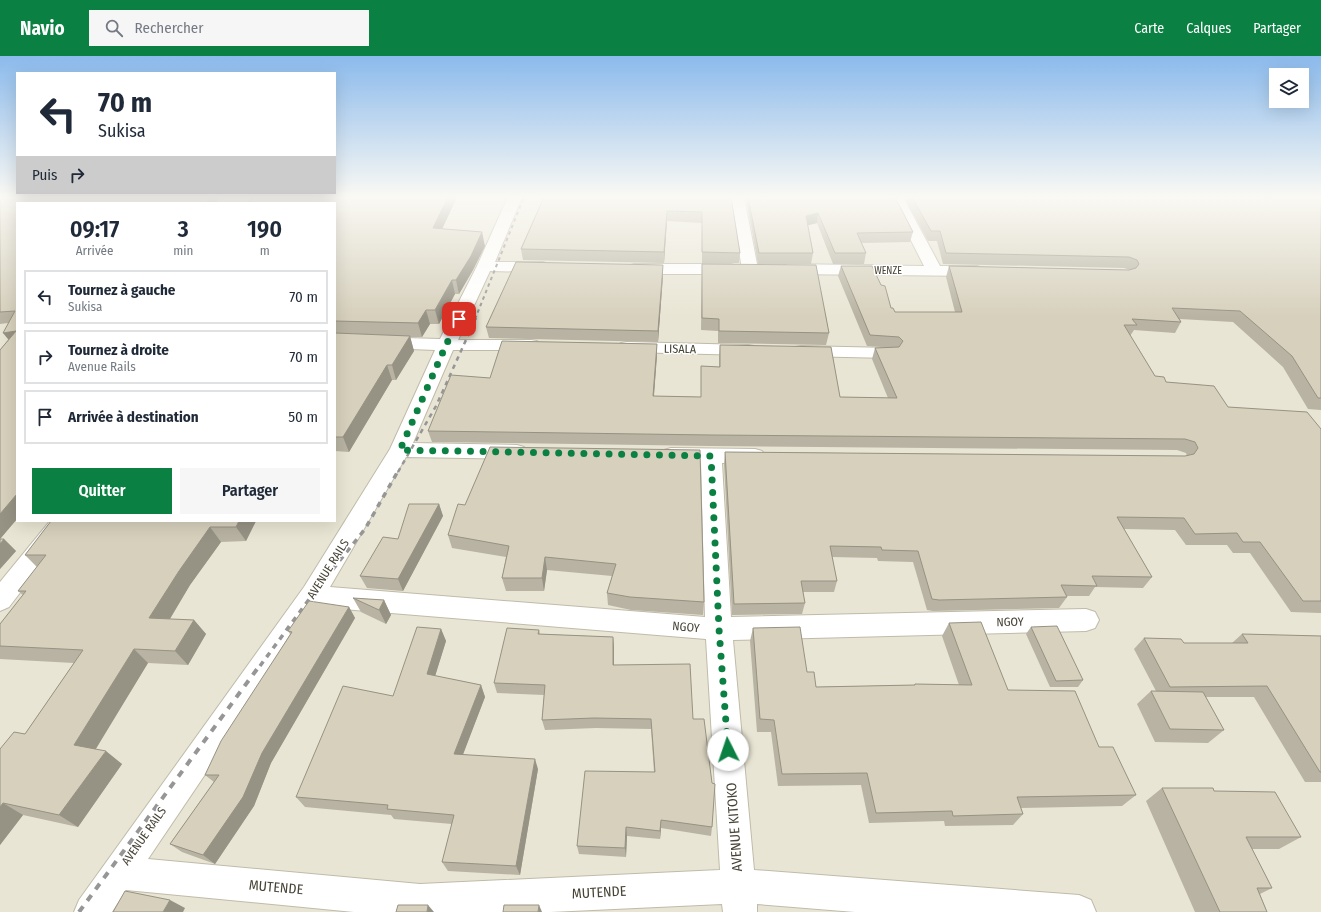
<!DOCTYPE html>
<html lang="fr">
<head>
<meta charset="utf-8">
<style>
	:root { --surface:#fff; --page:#f6f6f7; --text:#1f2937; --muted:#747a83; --line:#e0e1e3; --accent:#0b8043 }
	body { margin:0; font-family:"Fira Sans Condensed",sans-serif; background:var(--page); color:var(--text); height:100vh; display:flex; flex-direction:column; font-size:15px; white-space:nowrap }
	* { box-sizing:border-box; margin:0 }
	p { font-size:13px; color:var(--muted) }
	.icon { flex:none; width:22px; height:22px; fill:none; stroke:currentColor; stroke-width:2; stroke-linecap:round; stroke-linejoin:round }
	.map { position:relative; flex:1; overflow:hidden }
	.panel { position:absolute; left:16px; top:146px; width:320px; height:320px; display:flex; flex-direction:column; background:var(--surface); border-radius:0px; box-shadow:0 4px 16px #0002 }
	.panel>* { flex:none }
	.guide { position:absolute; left:16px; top:16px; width:320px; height:122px; border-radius:0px; box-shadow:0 4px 16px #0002; background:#fff; color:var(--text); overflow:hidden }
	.controls { position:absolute; left:1269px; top:12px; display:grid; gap:8px }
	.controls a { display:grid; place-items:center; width:40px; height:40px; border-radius:0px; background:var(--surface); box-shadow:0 4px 16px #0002; font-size:20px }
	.pin { position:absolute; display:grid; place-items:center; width:34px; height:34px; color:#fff; margin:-17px; border-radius:8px; box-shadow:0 2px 6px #0006 }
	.me { position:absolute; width:44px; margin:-22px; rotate:356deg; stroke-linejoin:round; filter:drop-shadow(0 0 3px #0008) }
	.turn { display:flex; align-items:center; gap:14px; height:84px; padding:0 16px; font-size:18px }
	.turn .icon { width:52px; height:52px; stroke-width:2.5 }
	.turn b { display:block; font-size:28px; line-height:34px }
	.then { display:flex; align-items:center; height:38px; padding:0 16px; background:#0003; gap:8px; font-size:15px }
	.eta { display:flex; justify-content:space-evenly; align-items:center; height:68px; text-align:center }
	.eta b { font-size:24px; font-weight:600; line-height:28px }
	.primary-button { display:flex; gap:8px; margin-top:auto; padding:8px 16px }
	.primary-button a { flex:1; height:46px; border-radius:0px; background:var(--accent); color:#fff; font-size:16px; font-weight:600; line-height:46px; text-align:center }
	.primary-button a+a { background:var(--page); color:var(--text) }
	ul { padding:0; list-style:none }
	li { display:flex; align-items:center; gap:12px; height:54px; margin:0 8px 6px; padding:0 8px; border:2px solid var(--line); border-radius:0px }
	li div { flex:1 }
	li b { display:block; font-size:15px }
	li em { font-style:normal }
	header { display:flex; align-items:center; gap:24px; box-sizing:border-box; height:56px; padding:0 20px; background:var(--accent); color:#fff }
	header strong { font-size:19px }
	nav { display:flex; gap:22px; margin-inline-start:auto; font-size:14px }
	.search { width:280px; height:36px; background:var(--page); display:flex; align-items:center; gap:10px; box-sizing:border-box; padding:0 14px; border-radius:0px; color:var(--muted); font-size:15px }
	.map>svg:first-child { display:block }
</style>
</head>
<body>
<header>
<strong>Navio</strong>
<div class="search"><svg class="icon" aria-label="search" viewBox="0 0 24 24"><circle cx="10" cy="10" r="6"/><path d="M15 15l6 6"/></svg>Rechercher</div>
<nav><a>Carte</a><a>Calques</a><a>Partager</a></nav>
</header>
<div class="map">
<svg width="1321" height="856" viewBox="0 0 1321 856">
	<rect width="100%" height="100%" fill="#f4f2e7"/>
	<path fill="#e8e5d4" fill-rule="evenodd" d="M0,141H1321V856H0ZM17,147H335V465H17Z"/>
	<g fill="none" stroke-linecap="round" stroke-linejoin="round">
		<g stroke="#c0bba9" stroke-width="2">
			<path id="street" d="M508,141H522L495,206H543L548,208L551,211L548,214L543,216L490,215L458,284H531L537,285L540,289L537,293L531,294H453L413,387L517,389L524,391L528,396L524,401L517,403L406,401L330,531L705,561L701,407L671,406L664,404L660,399L664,394L671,392L755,393L762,395L766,400L762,405L755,407H722L731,561L1086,553L1095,556L1099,564L1095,572L1086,575L733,584L754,814L1079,839L1091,844L1096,856H855L757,848V856H723L722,848L550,856H354L126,834L112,856H74L79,844L304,531L390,393L435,294L335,290V280L440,283L477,210ZM318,551L706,583L720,814L420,828L148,803Z
				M730,141H744L758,213L756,216L750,218L744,216L742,213Z
				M889,141H903L940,210H977L983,212L985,215L983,218L977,220L788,218L782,216L780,213L782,210L788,208L924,210Z
				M634,208H731L737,210L739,213L737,216L731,218H634L628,216L626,213L628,210Z
				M627,286L748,289L754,290L757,294L754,298L748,299L627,296L621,295L618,291L621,287Z
				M801,290L890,292L896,293L899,297L896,301L890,302L801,300L795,299L792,295L795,291Z
				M50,465H75L9,551L0,555V526Z"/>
		</g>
		<use href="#street" fill="#fff" fill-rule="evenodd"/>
		<path stroke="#969696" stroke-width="2" stroke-dasharray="3.5 3.5" stroke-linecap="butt" d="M475,263L524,141"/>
		<path stroke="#969696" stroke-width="2.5" stroke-dasharray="4.5 4.5" stroke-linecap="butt" d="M398,416L436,350L476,262"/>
		<path stroke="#969696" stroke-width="3.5" stroke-dasharray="5.5 5.5" stroke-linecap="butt" d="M260,610L313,538L365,473L398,415"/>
		<path stroke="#969696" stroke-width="4" stroke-dasharray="7 7" stroke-linecap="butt" d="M79,856L260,609"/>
	</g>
	<path fill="#b8b3a2" d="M0,141L17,147V463L0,483H4L16,495L0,513V294L8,284V267L0,268Z
		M457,141L442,173L485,190L473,214L459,238H455L439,268H430L422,281H410L414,295L396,324H392L349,396L335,395V147Z
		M544,141H731L740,197L739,207H702V167L667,165L664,207L523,204L521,193Z
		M748,141H895L913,176L910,186L861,187L866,197L864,208H833L817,167L808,169L813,197L811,208H758L747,148Z
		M904,141H1321V354L1308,353L1283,311L1233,266L1180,263L1181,266L1175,277L1134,274L1130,280L1155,320L1166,326L1228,351L1321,373V557L1291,556L1250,497H1233L1227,489H1186L1175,474L1124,473L1152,521L1143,532L1095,531L1089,540H1066L1067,541L1059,552L933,555L927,554L913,506L878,505L877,502L832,501L837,525L834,536H803L805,547L802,558L732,559L724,408L725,396L1185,400H1187L1186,397L1177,394L711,390L432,386L428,375L490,322L657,288V299L654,340L701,341V310L719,311V300L720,289L840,341L888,342L872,303L875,292H896L867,290L838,220L841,210L891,252L895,256H955L946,221L949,210L1130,214L1124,212L943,208L937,185H928Z
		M702,208L829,277L826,289L718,287V275L701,274Z
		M663,209V220L658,286L489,282L486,271Z
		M700,394L704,546L703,559L631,554L608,549L607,537L612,520L547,514L544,535H506L502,522L506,501L452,492L448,479L465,449Z
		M439,448L443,460L403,535L367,532L360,520L398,483Z
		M51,465H256L246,485L221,486L190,529L170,563L194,564L206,578L188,609L148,607L95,693L122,708L78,771L23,759L0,789V693L25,678L74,607L0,603V568L23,539L18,535L37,511L25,499Z
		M353,542L384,544L391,559L386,568L361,556Z
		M349,551L355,562L271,707L254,750L215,808L182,796L170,788L214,726L205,719L290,578L288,575Z
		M949,567L1008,634L1099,691L1136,739L1122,750L1021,752L1023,758L1013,769L945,770L944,765L869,767L861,729L778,730L771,676H757L750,585L753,572L807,616L816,631L914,629L915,628L959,629L942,580Z
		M1031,571L1083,624L1078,631H1050L1026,578Z
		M441,573L446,585L435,620L481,629L485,641L463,698L538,713L520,819L448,815L442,806L452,768L394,763L391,759L305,751L296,741L393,640Z
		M539,574L540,578L613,581L614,592V609L693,663L712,771L711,780L661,772L660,783L627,780L626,801L579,798L577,790L654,716L651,673L596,672L545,674L542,664L544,639L497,637L494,627Z
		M1242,578L1321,580V726H1305L1254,641H1206L1224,674L1208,687L1155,686L1137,648L1151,635H1156L1134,593L1144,582L1184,587H1232Z
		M1162,732L1214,735L1301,781L1279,793H1252L1272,832L1260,838L1267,856H1195L1146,745Z"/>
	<path fill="#969284" d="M209,141H219L216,147H207Z
		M448,141H457L436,186L433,172Z
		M667,155V165L664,207V196Z
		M818,157L817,167L805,170L806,160Z
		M482,176L485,190L473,214L459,238L456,224Z
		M663,209V220L658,286V275Z
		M452,224L455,238L439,268L435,254Z
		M426,254L430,268L422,281L418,267Z
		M16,275L12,288L3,277Z
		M410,280L414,295L396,324L392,309Z
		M657,288V299L653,351V340Z
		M387,309L392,324L349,396L343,381Z
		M17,438V463L0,483V458Z
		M439,448L443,460L403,535L398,523Z
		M239,465H256L246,485L236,471Z
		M210,471L221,486L190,529L162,576L149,562L179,515Z
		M4,483L16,495L0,513V488Z
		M545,501L547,514L544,535L542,522Z
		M384,544L391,559L386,568L379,554Z
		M349,551L355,562L271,707L254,750L215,808L203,799L262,697Z
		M194,564L206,578L188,609L175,595Z
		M441,573L446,585L432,630L427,618Z
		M613,581L614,592V619L613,609Z
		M134,593L148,607L91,701L74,689Z
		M481,629L485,641L459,709L454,698Z
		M106,695L122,708L78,771L59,759Z
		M535,703L538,713L520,819L516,810Z
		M3,747L23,759L0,789V751Z
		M661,764V772L660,783V775Z
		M626,771L627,780L626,801L625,792Z
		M170,844L185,852L183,856H163Z
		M428,849L434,856H427Z
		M539,849L542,856H538Z"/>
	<path fill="#d6d0bc" stroke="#969284" d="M0,141H209L207,147H17V438L0,458V294L16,275L3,277L15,255L0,256Z
		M253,141H448L433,172L482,176L471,200L456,224H452L435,254H426L418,267L335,265V147H248Z
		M544,141H731L740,197L702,196V156L667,155L664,196L521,193Z
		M748,141H895L913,176L857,177L866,197H835L818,157L806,160L813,197H759Z
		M912,141H1321V342H1318L1292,300L1240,255L1172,252L1181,266L1132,263L1137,269H1124L1155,320L1164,321L1166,326L1214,330L1228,351L1307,356L1321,373V545H1303L1260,486H1243L1237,477L1195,478L1184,462L1117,461L1152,521L1092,520L1097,530L1061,529L1067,541L939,544L932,543L918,495L882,494L881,491L830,490L837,525H801L805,547L734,548L725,396L1185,400L1194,398L1198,392L1195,386L1185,383L712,379L428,375L451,319L490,322L502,285L657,288L653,340L701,341V310L720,311V289L831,291L840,341L897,342L875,292L899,291L903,285L899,281L870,279L841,210H872L881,229L885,230L891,252H893L895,256H962L949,210L1129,214L1136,212L1139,208L1137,204L1129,201L946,197L940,175H931Z
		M516,206L663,209L658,275L486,271Z
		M702,208L816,209L829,277L719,275V263L702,262Z
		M335,277L410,280L392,309H387L343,381H335Z
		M490,391L700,394L704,546L630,541L607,537L616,508L545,501L542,522H502L509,490L448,479L458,448L465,449Z
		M409,448H439L398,523L360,520L383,481L398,483Z
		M51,465H239L236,471H210L179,515L149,562L194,564L175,595L134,593L74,689L106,695L59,759L3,747L0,751V693L14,676L25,678L83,594L0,590V568L26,535H18L46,499H25Z
		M0,483H4L0,488Z
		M353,542L384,544L379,554Z
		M309,545L349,551L262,697L243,741L203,799L170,788L219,719H205L221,685L292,576L288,575Z
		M981,566L1008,634L1075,635L1099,691H1113L1136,739L1017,741L1023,758L953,760L952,755L876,757L867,717L782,718L774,664L760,663L753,572L800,571L807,616H814L816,631L915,629V628L972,629L949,567Z
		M1057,570L1083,624L1056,625L1031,571Z
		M417,571L441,573L427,618L481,629L454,698L535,703L516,810L442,806L454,759L387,753L388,749L296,741L343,630L393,640Z
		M507,572L539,574L538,578L613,581V609L690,608L693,663H704L712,727L715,728L712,771L661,764L660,775L626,771L625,792L577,790L585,715L655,716L651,663L594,662L542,664L545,629L494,627Z
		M1242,578L1321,580V716H1320L1267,630L1170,631L1144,582L1181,583L1184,587H1248Z
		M1151,635L1203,636L1224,674L1170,673Z
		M1162,732H1213L1214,735L1275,736L1301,781H1246L1272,832H1257L1267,856H1220Z
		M125,835L170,844L163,856H113Z
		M398,849H428L427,856H396Z
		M504,849H539L538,856H503Z"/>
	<linearGradient id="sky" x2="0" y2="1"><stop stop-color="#8bbaec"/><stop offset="0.54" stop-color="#faf9f4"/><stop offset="1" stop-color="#faf9f4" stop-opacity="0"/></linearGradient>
	<rect width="1321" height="261" fill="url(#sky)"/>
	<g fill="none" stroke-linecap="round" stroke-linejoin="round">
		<path stroke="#0b8043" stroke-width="7" stroke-dasharray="0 12.6" d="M459,263L446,289L400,394L711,400L719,573L728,694"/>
	</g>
	<g text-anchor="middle" stroke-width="3" stroke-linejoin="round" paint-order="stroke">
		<g font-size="10" fill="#474335" stroke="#fff">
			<text x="888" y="218">WENZE</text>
		</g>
		<g font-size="12" fill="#474335" stroke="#fff">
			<text transform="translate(680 293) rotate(1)" y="4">LISALA</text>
			<text transform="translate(328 513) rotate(-58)" y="4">AVENUE RAILS</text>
			<text transform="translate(1010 566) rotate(-1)" y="4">NGOY</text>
			<text transform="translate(686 571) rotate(5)" y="4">NGOY</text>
			<text transform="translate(144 780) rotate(-55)" y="4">AVENUE RAILS</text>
		</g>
		<g font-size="14" fill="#474335" stroke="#fff">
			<text transform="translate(734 771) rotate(-94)" y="5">AVENUE KITOKO</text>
			<text transform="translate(276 831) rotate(5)" y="5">MUTENDE</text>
			<text transform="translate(599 836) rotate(-3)" y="5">MUTENDE</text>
		</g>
	</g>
</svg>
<div class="controls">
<a><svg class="icon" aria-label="layers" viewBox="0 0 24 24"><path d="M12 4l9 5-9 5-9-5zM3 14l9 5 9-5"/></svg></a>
</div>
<div class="pin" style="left:459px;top:263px;background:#d93025"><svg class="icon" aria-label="arrive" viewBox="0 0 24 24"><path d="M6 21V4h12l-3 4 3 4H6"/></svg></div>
<svg class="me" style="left:728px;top:694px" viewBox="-20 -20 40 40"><circle r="19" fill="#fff"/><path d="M0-13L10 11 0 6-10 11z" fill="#0b8043"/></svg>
<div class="guide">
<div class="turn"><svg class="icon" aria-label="left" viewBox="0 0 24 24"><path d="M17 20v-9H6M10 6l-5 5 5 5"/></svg><div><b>70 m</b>Sukisa</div></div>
<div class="then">Puis<svg class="icon" aria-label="right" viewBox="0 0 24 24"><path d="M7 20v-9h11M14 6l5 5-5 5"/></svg></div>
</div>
<section class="panel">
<div class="eta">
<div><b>09:17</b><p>Arrivée</p></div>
<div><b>3</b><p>min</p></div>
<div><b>190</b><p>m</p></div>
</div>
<ul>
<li><svg class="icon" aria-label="left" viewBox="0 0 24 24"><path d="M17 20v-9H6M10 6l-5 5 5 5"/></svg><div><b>Tournez à gauche</b><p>Sukisa</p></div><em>70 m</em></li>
<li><svg class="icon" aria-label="right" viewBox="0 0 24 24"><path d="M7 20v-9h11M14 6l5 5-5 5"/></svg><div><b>Tournez à droite</b><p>Avenue Rails</p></div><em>70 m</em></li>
<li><svg class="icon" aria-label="arrive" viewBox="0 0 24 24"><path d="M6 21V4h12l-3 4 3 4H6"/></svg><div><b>Arrivée à destination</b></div><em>50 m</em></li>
</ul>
<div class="primary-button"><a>Quitter</a><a>Partager</a></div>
</section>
</div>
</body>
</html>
